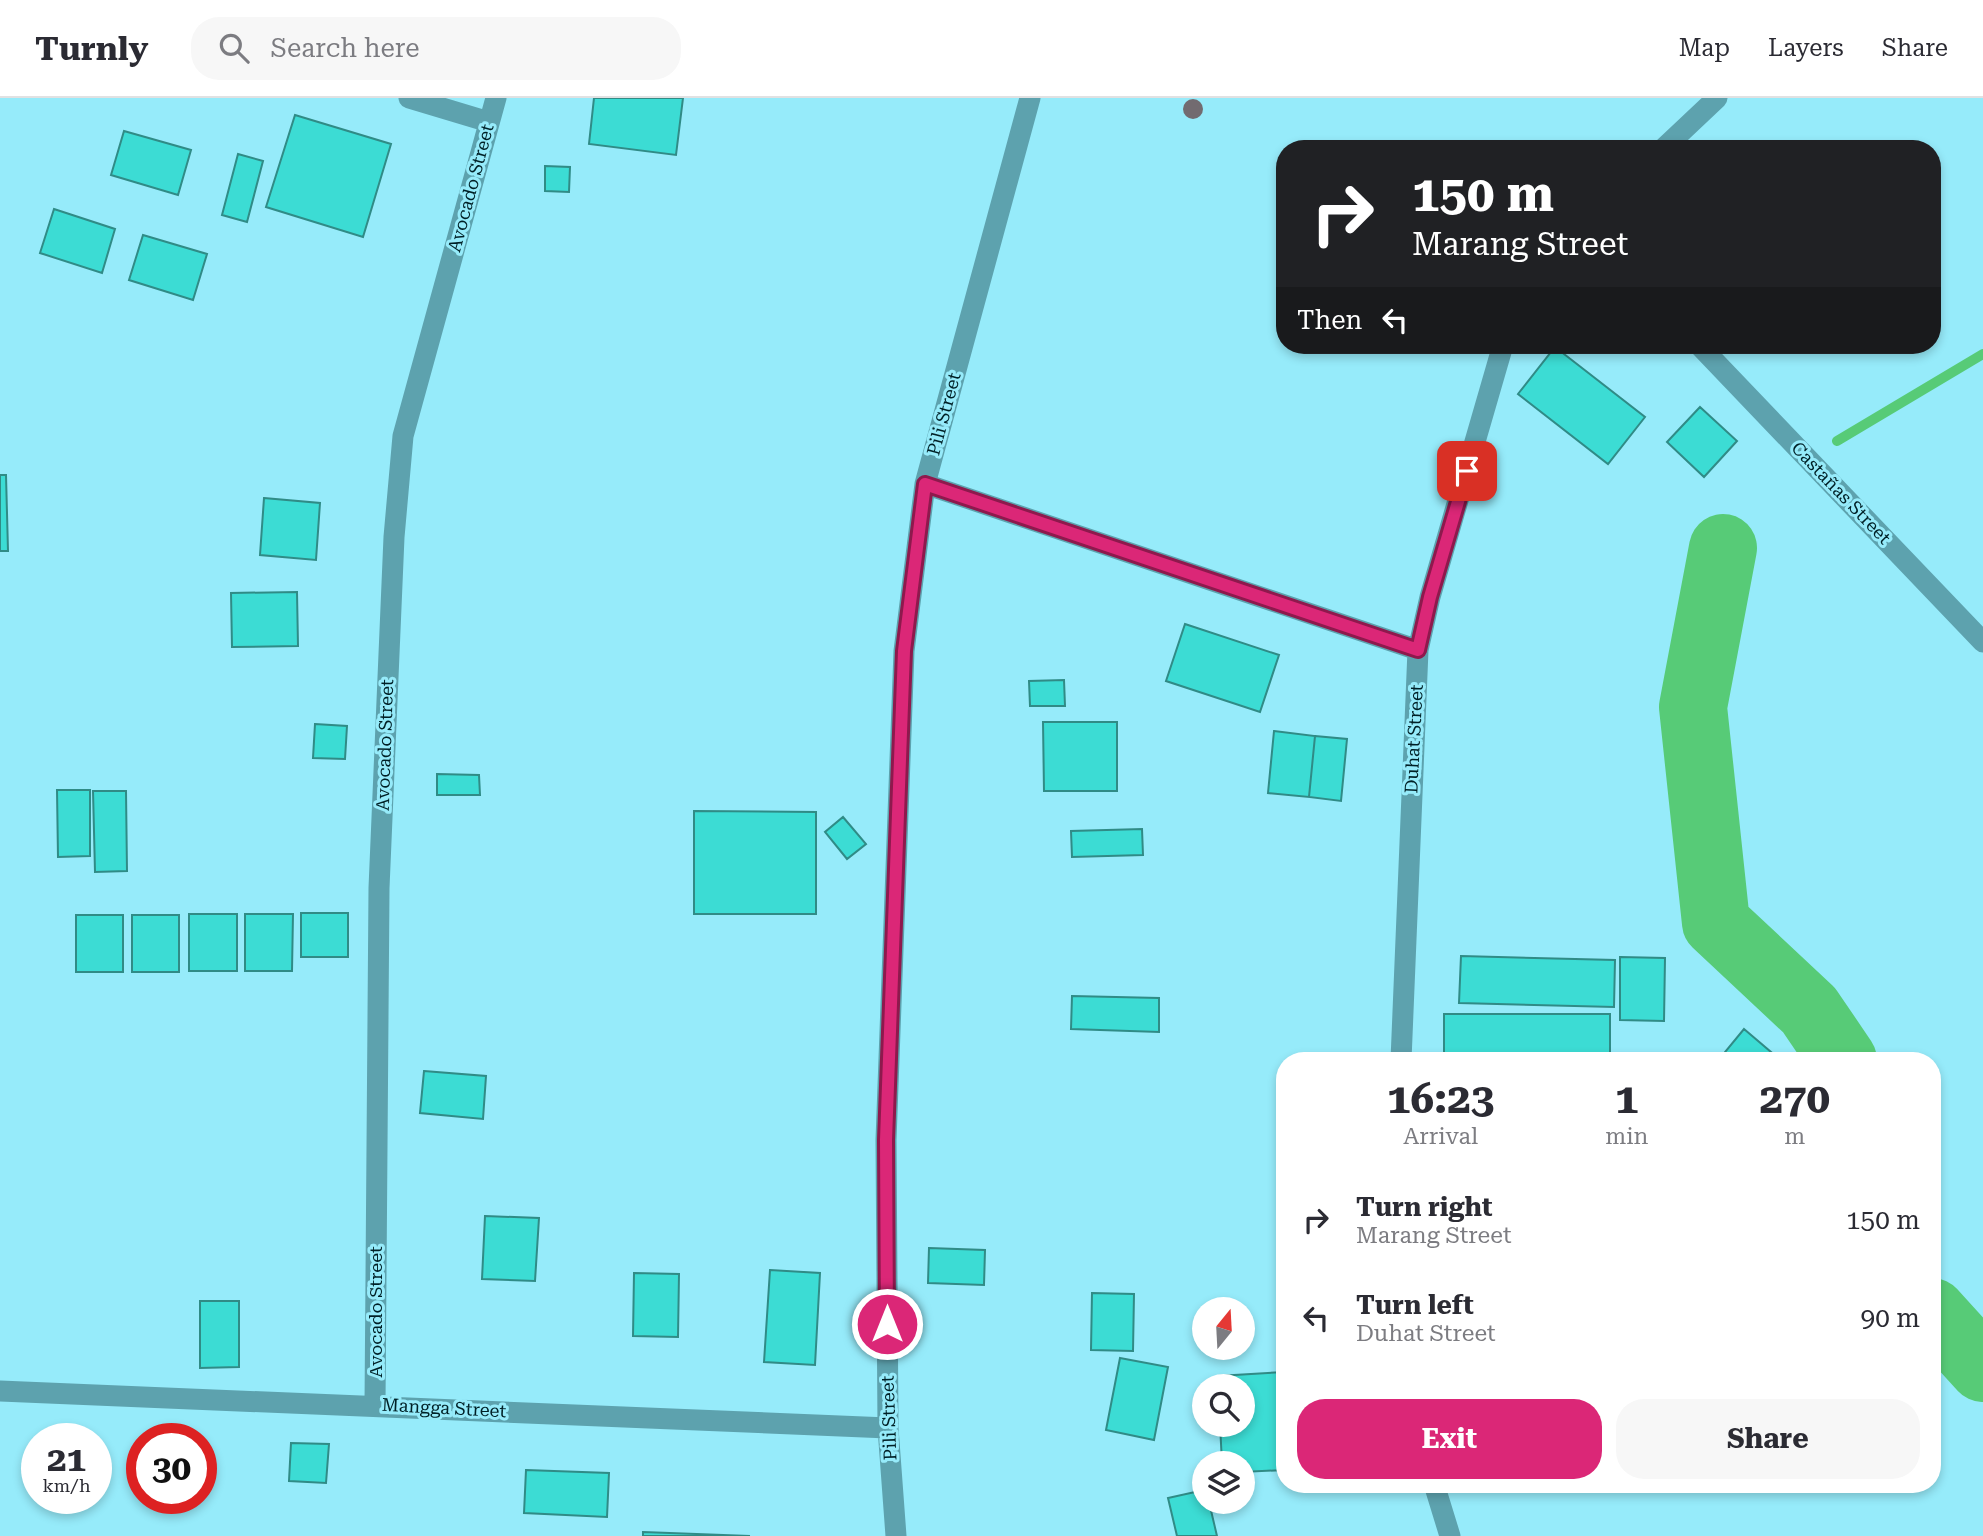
<!DOCTYPE html>
<html lang="en">
<head>
<meta charset="utf-8">
<style>
	:root { --surface:#fff; --page:#f7f7f7; --text:#2b2b33; --muted:#7c7c81; --line:#e1e1e2; --accent:#db2777 }
	body { margin:0; font-family:"Roboto Serif",serif; background:var(--page); color:var(--text); height:100vh; display:flex; flex-direction:column; font-size:26px; white-space:nowrap }
	* { box-sizing:border-box; margin:0 }
	p { font-size:23px; color:var(--muted) }
	.icon { flex:none; width:38px; height:38px; fill:none; stroke:currentColor; stroke-width:2; stroke-linecap:round; stroke-linejoin:round }
	.map { position:relative; flex:1; overflow:hidden }
	.sheet { position:absolute; left:1276px; top:954px; width:665px; height:441px; display:flex; flex-direction:column; background:var(--surface); border-radius:28px; box-shadow:0 4px 10px #0003 }
	.sheet>* { flex:none }
	.top-card { position:absolute; left:1276px; top:42px; width:665px; height:214px; border-radius:28px; box-shadow:0 4px 10px #0003; background:#202124; color:#fff; overflow:hidden }
	.needle { width:46px; rotate:18deg }
	.buttons { position:absolute; left:1192px; top:1199px; display:grid; gap:14px }
	.buttons a { display:grid; place-items:center; width:63px; height:63px; border-radius:50%; background:var(--surface); box-shadow:0 4px 10px #0003; font-size:35px }
	.speed { position:absolute; left:21px; top:1325px; display:flex; gap:14px; font-size:35px; font-weight:700; text-align:center }
	.speed>* { display:grid; place-content:center; width:91px; height:91px; border-radius:50%; background:var(--surface); box-shadow:0 4px 10px #0003; line-height:1 }
	.speed small { font-size:18px; font-weight:400 }
	.speed .limit { border:10px solid #d22; background:#fff; color:#111 }
	.pin { position:absolute; display:grid; place-items:center; width:60px; height:60px; color:#fff; margin:-30px; border-radius:14px; box-shadow:0 4px 10px #0006 }
	.me { position:absolute; width:77px; margin:-38px; rotate:0deg; stroke-linejoin:round; filter:drop-shadow(0 0 5px #0008) }
	.turn { display:flex; align-items:center; gap:24px; height:147px; padding:0 21px; font-size:32px }
	.turn .icon { width:91px; height:91px; stroke-width:2.5 }
	.turn b { display:block; font-size:49px; line-height:60px }
	.then { display:flex; align-items:center; height:66px; padding:0 21px; background:#0003; gap:14px; font-size:26px }
	.eta { display:flex; justify-content:space-evenly; align-items:center; height:119px; text-align:center }
	.eta b { font-size:42px; font-weight:700; line-height:49px }
	.cta { display:flex; gap:14px; margin-top:auto; padding:14px 21px }
	.cta a { flex:1; height:80px; border-radius:28px; background:var(--accent); color:#fff; font-size:28px; font-weight:700; line-height:80px; text-align:center }
	.cta a+a { background:var(--page); color:var(--text) }
	ul { padding:0; list-style:none }
	li { display:flex; align-items:center; gap:21px; height:98px; padding:0 21px }
	li div { flex:1 }
	li b { display:block; font-size:26px }
	li em { font-style:normal }
	header { display:flex; align-items:center; gap:42px; box-sizing:border-box; height:98px; padding:0 35px; background:var(--surface); border-bottom:2px solid var(--line) }
	header strong { font-size:33px }
	nav { display:flex; gap:38px; margin-inline-start:auto; font-size:24px }
	.search { width:490px; height:63px; background:var(--page); display:flex; align-items:center; gap:18px; box-sizing:border-box; padding:0 24px; border-radius:28px; color:var(--muted); font-size:26px }
	.map>svg:first-child { display:block }
</style>
</head>
<body>
<header>
<strong>Turnly</strong>
<div class="search"><svg class="icon" aria-label="search" viewBox="0 0 24 24"><circle cx="10" cy="10" r="6"/><path d="M15 15l6 6"/></svg>Search here</div>
<nav><a>Map</a><a>Layers</a><a>Share</a></nav>
</header>
<div class="map">
<svg width="1983" height="1438" viewBox="0 0 1983 1438">
	<rect width="100%" height="100%" fill="#96ebfa"/>
	<g fill="none" stroke-linecap="round" stroke-linejoin="round">
		<path stroke="#57cb77" stroke-width="10" d="M1837,343L1983,256"/>
		<path stroke="#57cb77" stroke-width="68" d="M1723,450L1693,609L1716,825L1809,912L1843,962
			M1932,1214L1983,1270"/>
	</g>
	<path fill="#3cdcd4" stroke="#308b86" stroke-width="2" d="M594,0H683L676,57L589,46Z
		M295,17L391,46L363,139L266,109Z
		M124,33L191,52L178,97L111,77Z
		M238,56L263,63L247,124L222,117Z
		M545,68L570,69L569,94L545,93Z
		M54,111L115,131L102,175L40,155Z
		M143,137L207,156L193,202L129,182Z
		M1555,249L1645,319L1608,366L1518,296Z
		M1700,309L1737,343L1704,379L1667,344Z
		M0,377H6L8,453H0Z
		M264,400L320,405L316,462L260,457Z
		M297,494L298,548L232,549L231,495Z
		M1185,526L1279,557L1260,614L1166,583Z
		M1064,582L1065,608H1030L1029,583Z
		M1043,624H1117V693H1044Z
		M315,626L347,628L345,661L313,660Z
		M1274,633L1315,638L1309,699L1268,695Z
		M1315,638L1347,641L1341,703L1309,699Z
		M437,676L479,677L480,697H437Z
		M57,692H90V758L58,759Z
		M93,693H126L127,773L95,774Z
		M694,713L816,714V816H694Z
		M843,719L866,746L847,761L825,734Z
		M1142,731L1143,757L1072,759L1071,733Z
		M301,815H348V859H301Z
		M189,816H237V873H189Z
		M245,816H293L292,873H245Z
		M76,817H123V874H76Z
		M132,817H179V874H132Z
		M1461,858L1615,862L1614,909L1459,905Z
		M1620,859L1665,860L1664,923L1620,922Z
		M1072,898L1159,900V934L1071,931Z
		M1444,916H1610V962H1444Z
		M1744,931L1778,960L1775,962H1735L1725,954Z
		M424,973L486,978L483,1021L420,1015Z
		M485,1118L539,1120L535,1183L482,1181Z
		M929,1150L985,1152L984,1187L928,1185Z
		M770,1172L820,1175L815,1267L764,1264Z
		M634,1175L679,1176L678,1239L633,1238Z
		M1092,1195L1134,1196L1133,1253L1091,1252Z
		M200,1203H239V1269L200,1270Z
		M1120,1260L1168,1269L1154,1342L1106,1332Z
		M1284,1274V1372L1242,1374V1365H1222L1220,1326H1242V1288H1218V1278Z
		M291,1345L329,1346L326,1385L289,1383Z
		M526,1372L609,1375L607,1419L524,1415Z
		M1204,1392V1404H1209L1217,1438H1177L1168,1400Z
		M643,1434L750,1438H643Z"/>
	<g fill="none" stroke-linecap="round" stroke-linejoin="round">
		<path stroke="#5da2ae" stroke-width="21" d="M409,0L489,24
			M1663,51L1717,0
			M1699,247L1983,544
			M925,386L1418,552
			M1401,962L1418,552L1430,499L1503,247
			M0,1293L888,1330
			M375,1307L379,790L394,439L403,338L496,0
			M1434,1386L1450,1438
			M896,1438L888,1330L886,1042L904,553L925,386L1030,0"/>
	</g>
	<circle fill="#726b70" cx="1193" cy="11" r="10"/>
	<g fill="none" stroke-linecap="round" stroke-linejoin="round">
		<g stroke="#8e194d" stroke-width="18">
			<path id="route" d="M887,1226L886,1042L904,553L925,386L1418,552L1430,499L1467,373"/>
		</g>
		<use href="#route" stroke="#db2777" stroke-width="12"/>
	</g>
	<g text-anchor="middle" stroke-width="6" stroke-linejoin="round" paint-order="stroke">
		<g font-size="18" fill="#002026" stroke="#96ebfa">
			<text transform="translate(471 90) rotate(-75)" y="6">Avocado Street</text>
			<text transform="translate(944 316) rotate(-75)" y="6">Pili Street</text>
			<text transform="translate(1841 395) rotate(46)" y="6">Castañas Street</text>
			<text transform="translate(1414 641) rotate(-87)" y="6">Duhat Street</text>
			<text transform="translate(385 647) rotate(-88)" y="6">Avocado Street</text>
			<text transform="translate(376 1214) rotate(-90)" y="6">Avocado Street</text>
			<text transform="translate(444 1310) rotate(3)" y="6">Mangga Street</text>
			<text transform="translate(889 1320) rotate(-92)" y="6">Pili Street</text>
		</g>
	</g>
</svg>
<div class="buttons">
<a><svg class="needle" viewBox="-14 -14 28 28"><path d="M0-13l5 13h-10z" fill="#e53935"/><path d="M0 13l5-13h-10z" fill="#7c7c81"/></svg></a>
<a><svg class="icon" aria-label="search" viewBox="0 0 24 24"><circle cx="10" cy="10" r="6"/><path d="M15 15l6 6"/></svg></a>
<a><svg class="icon" aria-label="layers" viewBox="0 0 24 24"><path d="M12 4l9 5-9 5-9-5zM3 14l9 5 9-5"/></svg></a>
</div>
<div class="speed"><div>21<small>km/h</small></div><div class="limit">30</div></div>
<div class="pin" style="left:1467px;top:373px;background:#d93025"><svg class="icon" aria-label="arrive" viewBox="0 0 24 24"><path d="M6 21V4h12l-3 4 3 4H6"/></svg></div>
<svg class="me" style="left:887px;top:1226px" viewBox="-20 -20 40 40"><circle r="17" fill="#db2777" stroke="#fff" stroke-width="3"/><path d="M0-11L8 9 0 5-8 9z" fill="#fff"/></svg>
<div class="top-card">
<div class="turn"><svg class="icon" aria-label="right" viewBox="0 0 24 24"><path d="M7 20v-9h11M14 6l5 5-5 5"/></svg><div><b>150 m</b>Marang Street</div></div>
<div class="then">Then<svg class="icon" aria-label="left" viewBox="0 0 24 24"><path d="M17 20v-9H6M10 6l-5 5 5 5"/></svg></div>
</div>
<section class="sheet">
<div class="eta">
<div><b>16:23</b><p>Arrival</p></div>
<div><b>1</b><p>min</p></div>
<div><b>270</b><p>m</p></div>
</div>
<ul>
<li><svg class="icon" aria-label="right" viewBox="0 0 24 24"><path d="M7 20v-9h11M14 6l5 5-5 5"/></svg><div><b>Turn right</b><p>Marang Street</p></div><em>150 m</em></li>
<li><svg class="icon" aria-label="left" viewBox="0 0 24 24"><path d="M17 20v-9H6M10 6l-5 5 5 5"/></svg><div><b>Turn left</b><p>Duhat Street</p></div><em>90 m</em></li>
</ul>
<div class="cta"><a>Exit</a><a>Share</a></div>
</section>
</div>
</body>
</html>
